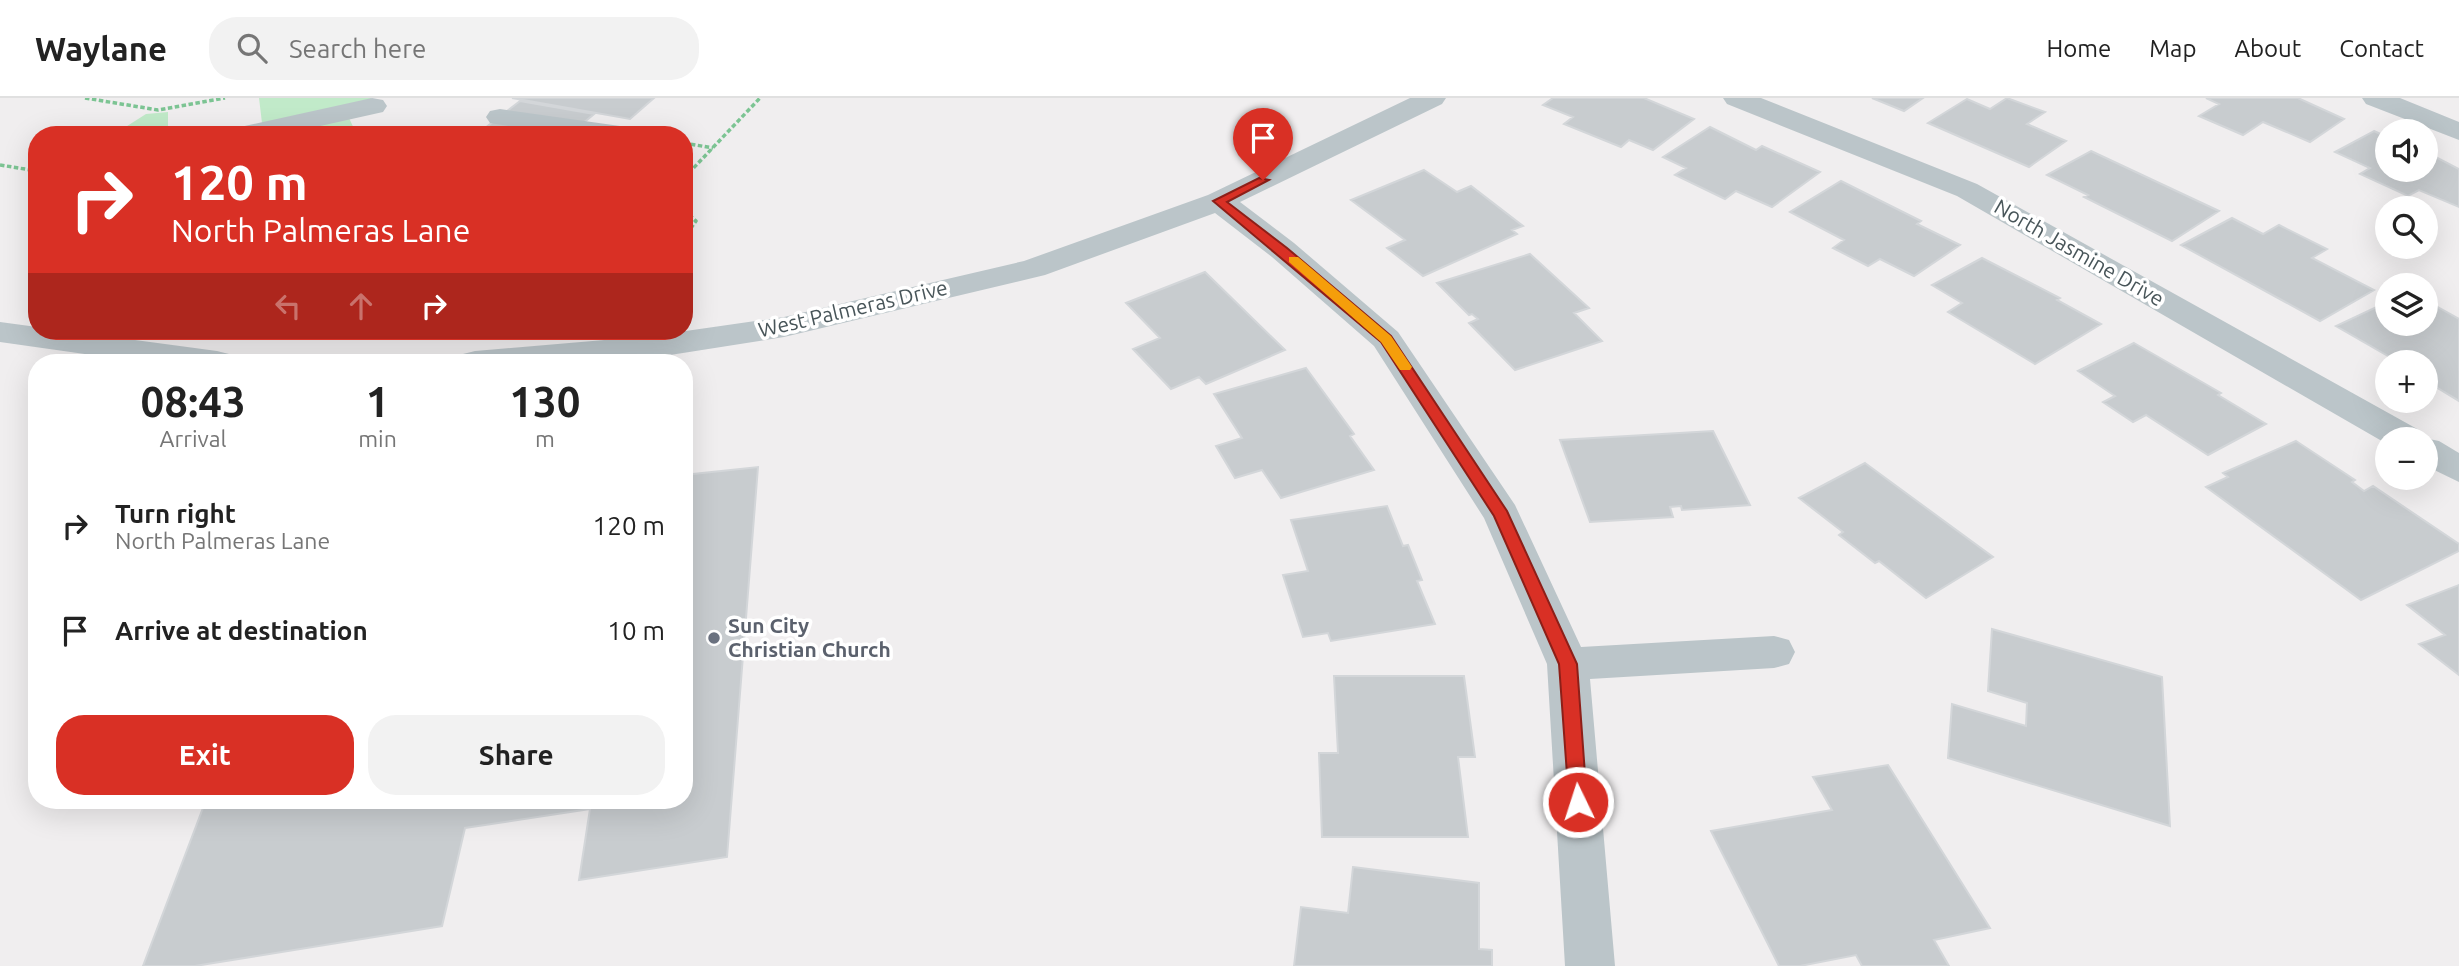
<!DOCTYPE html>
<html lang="en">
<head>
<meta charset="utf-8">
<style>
	:root { --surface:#fff; --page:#f2f2f2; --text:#222; --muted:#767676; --line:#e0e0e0; --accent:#d93025 }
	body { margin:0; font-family:Ubuntu,sans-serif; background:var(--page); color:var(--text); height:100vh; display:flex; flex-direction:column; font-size:26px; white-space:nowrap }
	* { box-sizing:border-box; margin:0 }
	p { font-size:23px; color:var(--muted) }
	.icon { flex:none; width:38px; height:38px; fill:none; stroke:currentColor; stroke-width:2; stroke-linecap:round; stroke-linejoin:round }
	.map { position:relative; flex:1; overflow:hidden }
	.side { position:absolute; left:28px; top:256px; width:665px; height:455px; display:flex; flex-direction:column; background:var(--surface); border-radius:28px; box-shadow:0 7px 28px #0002 }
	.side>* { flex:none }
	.guide { position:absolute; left:28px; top:28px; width:665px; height:214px; border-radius:28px; box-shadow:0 7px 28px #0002; background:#d93025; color:#fff; overflow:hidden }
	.controls { position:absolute; left:2375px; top:21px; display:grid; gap:14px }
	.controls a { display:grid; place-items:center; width:63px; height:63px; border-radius:50%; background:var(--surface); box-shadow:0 7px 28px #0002; font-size:35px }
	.pin { position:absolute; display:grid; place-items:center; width:60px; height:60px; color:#fff; margin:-72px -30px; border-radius:50% 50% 50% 0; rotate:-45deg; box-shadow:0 0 7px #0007 }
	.pin .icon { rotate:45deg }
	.me { position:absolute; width:77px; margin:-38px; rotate:356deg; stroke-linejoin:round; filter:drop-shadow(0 0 5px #0008) }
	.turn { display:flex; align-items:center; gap:24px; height:147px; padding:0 28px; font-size:32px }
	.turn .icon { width:91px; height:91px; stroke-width:2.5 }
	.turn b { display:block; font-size:49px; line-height:60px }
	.lanes { display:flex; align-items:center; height:66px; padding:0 28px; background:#0003; justify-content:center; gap:35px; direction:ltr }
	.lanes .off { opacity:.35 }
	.eta { display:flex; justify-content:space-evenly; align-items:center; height:119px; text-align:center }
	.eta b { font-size:42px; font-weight:700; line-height:49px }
	.action { display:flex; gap:14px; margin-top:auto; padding:14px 28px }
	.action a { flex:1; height:80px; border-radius:28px; background:var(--accent); color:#fff; font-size:28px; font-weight:700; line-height:80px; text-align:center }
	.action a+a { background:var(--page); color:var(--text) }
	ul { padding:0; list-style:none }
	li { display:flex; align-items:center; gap:21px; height:105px; padding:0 28px }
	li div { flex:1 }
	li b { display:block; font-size:26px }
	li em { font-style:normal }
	header { display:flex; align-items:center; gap:42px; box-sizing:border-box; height:98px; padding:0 35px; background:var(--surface); border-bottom:2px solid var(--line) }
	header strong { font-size:33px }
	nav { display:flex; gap:38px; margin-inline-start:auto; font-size:24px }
	.search { width:490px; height:63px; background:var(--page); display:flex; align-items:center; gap:18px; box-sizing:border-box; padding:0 24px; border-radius:28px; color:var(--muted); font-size:26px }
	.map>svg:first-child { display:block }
</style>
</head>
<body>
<header>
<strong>Waylane</strong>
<div class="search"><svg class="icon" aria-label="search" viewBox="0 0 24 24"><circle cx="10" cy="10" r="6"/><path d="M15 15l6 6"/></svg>Search here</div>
<nav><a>Home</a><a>Map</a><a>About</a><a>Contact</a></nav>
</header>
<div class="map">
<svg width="2459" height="868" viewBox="0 0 2459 868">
	<rect width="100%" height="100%" fill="#f0eeef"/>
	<path fill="#c1eac9" d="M259,0H371V1L262,25Z
		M168,14V37H113L146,16Z
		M349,20L357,37H276Z"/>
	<path fill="#c8cccf" stroke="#d3d6d9" stroke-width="2" d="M512,0H654L630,21Z
		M1553,0H1644L1694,21L1653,52L1629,42L1621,49L1564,26L1573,19L1543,7Z
		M1872,0H1923L1904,13Z
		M2007,0L2045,14L2027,26L2066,43L2029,69L1928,25L1967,1L1990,11Z
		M2206,0H2298L2344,21L2310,44L2263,24L2243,37L2199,18L2219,6Z
		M520,3L594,16L569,37H476Z
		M1710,29L1756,52L1762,48L1820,74L1772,109L1736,93L1725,101L1675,77L1686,70L1663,59Z
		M2374,33L2387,39V72H2426V54L2459,71V109L2419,92L2408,98L2360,76L2370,70L2335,54Z
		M2091,53L2219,113L2172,143L2084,99L2088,97L2047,77Z
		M1424,72L1457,94L1471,88L1523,128L1512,132L1517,136L1423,178L1387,150L1405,142L1351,102Z
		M1841,83L1921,123L1917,126L1960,147L1914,178L1880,161L1868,168L1833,150L1844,142L1790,114Z
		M2232,120L2263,136L2279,127L2327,151L2312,160L2374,192L2320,223L2181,147Z
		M1530,156L1589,210L1574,215L1602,243L1515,272L1469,225L1478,221L1472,216L1469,217L1437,185Z
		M1982,160L2060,200L2057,202L2101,226L2035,266L1948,214L1962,205L1932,187Z
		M1205,174L1285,252L1206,286L1199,279L1171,291L1133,251L1160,240L1126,205Z
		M2427,203L2459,221V303L2426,283V264L2395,262L2336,228L2387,204V226H2426Z
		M2134,245L2221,295L2218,297L2266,326L2208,357L2146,317L2133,324L2103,304L2115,298L2078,273Z
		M1306,270L1354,336L1350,338L1374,372L1281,400L1262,372L1235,380L1216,348L1242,340L1214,296Z
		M1713,333L1750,407L1682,412L1681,408L1670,409L1673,419L1590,424L1560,342Z
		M2296,343L2355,382L2352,384L2364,393L2373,388L2459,446V453L2361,502L2206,389L2228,379L2223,375Z
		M1865,365L1993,459L1926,500L1879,463L1875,465L1839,437L1843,434L1799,400Z
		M758,369L727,759L579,782L590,711L465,730L442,828L195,868H143L206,702H684V377Z
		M1387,408L1403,448L1408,447L1422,482L1417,483L1435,526L1331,543L1328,535L1303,539L1283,477L1308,473L1291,422Z
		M2459,487V577L2419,546L2445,537L2407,507Z
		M1992,531L2162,579L2170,728L1948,660L1952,606L2026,628L2027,605L1988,593Z
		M1334,578H1464L1475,659H1458L1468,739H1322L1319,655H1338Z
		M1888,667L1990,830L1934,842L1949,868H1862L1856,857L1800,868H1779L1711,733L1832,712L1813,679Z
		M1353,769L1479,785V851L1492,852V868H1294L1301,809L1348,815Z"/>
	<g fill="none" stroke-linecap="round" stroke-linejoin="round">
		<path stroke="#7cc493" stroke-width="3.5" stroke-dasharray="4.5 2.5" stroke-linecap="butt" d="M85,0L158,12L225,0
			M684,45L713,50
			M0,67L37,73
			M684,80L760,0
			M684,112L696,123L684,140"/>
		<path fill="#bbc5c9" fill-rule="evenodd" d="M372,0L383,2L387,8L383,14L280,37H227L231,31Z
			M1410,0H1446L1442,6L1240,104L1294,145L1398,234L1515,407L1581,549L1774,538L1789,542L1795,554L1789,566L1774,570L1590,581L1615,868H1565L1547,566L1484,420L1374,248L1272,159L1215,115L1045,177L784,239L651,260L599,264H458L463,256L475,253L651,238L784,219L1024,163L1208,97Z
			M1723,0H1761L1977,86L2419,332L2424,340L2439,343L2459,355V384L2426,368V341H2387V346L1957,98L1727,6Z
			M2362,0H2400L2459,24V42L2366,6Z
			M500,11L627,29L637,31L641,37H566L490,25L486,19L490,13Z
			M0,224L37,229V233H68L217,253L229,256L234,264H141L0,244Z"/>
	</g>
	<path fill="#d93025" stroke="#8d1f18" stroke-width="2" d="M1259,80L1269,82L1227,104L1287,150L1391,238L1507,413L1577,566L1587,704L1585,709H1571L1569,704L1559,566L1494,418L1381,244L1213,103Z"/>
	<path fill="#f59e0b" d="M1289,159H1298L1391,238L1412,269L1410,272H1400L1381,244L1289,164Z"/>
	<circle fill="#6b7280" stroke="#fff" stroke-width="2.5" cx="714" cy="540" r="7"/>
	<g text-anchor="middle" stroke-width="7" stroke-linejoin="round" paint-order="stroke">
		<g font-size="21" fill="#485559" stroke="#fff">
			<text transform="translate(2079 155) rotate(30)" y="7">North Jasmine Drive</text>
			<text transform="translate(853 211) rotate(-13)" y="7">West Palmeras Drive</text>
		</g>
		<g font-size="21" font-weight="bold" fill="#5b616d" stroke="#fff" text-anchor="start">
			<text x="728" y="535">Sun City<tspan x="728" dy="24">Christian Church</tspan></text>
		</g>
	</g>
</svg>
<div class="controls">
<a><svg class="icon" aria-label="sound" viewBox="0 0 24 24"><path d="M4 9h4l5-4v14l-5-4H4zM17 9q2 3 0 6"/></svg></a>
<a><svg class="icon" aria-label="search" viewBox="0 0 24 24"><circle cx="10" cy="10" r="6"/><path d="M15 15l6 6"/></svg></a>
<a><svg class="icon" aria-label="layers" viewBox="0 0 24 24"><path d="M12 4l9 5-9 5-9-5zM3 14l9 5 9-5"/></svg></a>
<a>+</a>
<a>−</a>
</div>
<div class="pin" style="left:1263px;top:82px;background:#d93025"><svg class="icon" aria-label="arrive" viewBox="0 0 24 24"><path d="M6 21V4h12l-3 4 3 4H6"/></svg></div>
<svg class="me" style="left:1578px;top:704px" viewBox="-20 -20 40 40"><circle r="17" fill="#d93025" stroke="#fff" stroke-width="3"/><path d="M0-11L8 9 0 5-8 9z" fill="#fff"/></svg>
<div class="guide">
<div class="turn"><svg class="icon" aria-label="right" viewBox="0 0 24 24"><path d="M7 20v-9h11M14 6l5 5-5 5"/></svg><div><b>120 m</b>North Palmeras Lane</div></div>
<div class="lanes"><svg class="icon off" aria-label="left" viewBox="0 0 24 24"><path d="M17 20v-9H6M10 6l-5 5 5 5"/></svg><svg class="icon off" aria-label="ahead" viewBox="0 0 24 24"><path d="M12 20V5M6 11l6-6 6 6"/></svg><svg class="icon" aria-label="right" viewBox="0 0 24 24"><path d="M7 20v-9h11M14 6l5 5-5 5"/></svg></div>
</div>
<section class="side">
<div class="eta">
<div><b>08:43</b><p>Arrival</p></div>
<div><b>1</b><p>min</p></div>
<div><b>130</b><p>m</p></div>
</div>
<ul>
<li><svg class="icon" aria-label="right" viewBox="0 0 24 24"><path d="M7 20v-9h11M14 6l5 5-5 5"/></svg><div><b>Turn right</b><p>North Palmeras Lane</p></div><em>120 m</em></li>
<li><svg class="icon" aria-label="arrive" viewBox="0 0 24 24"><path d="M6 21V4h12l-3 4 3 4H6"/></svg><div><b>Arrive at destination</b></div><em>10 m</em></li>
</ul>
<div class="action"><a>Exit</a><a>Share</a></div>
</section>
</div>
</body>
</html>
